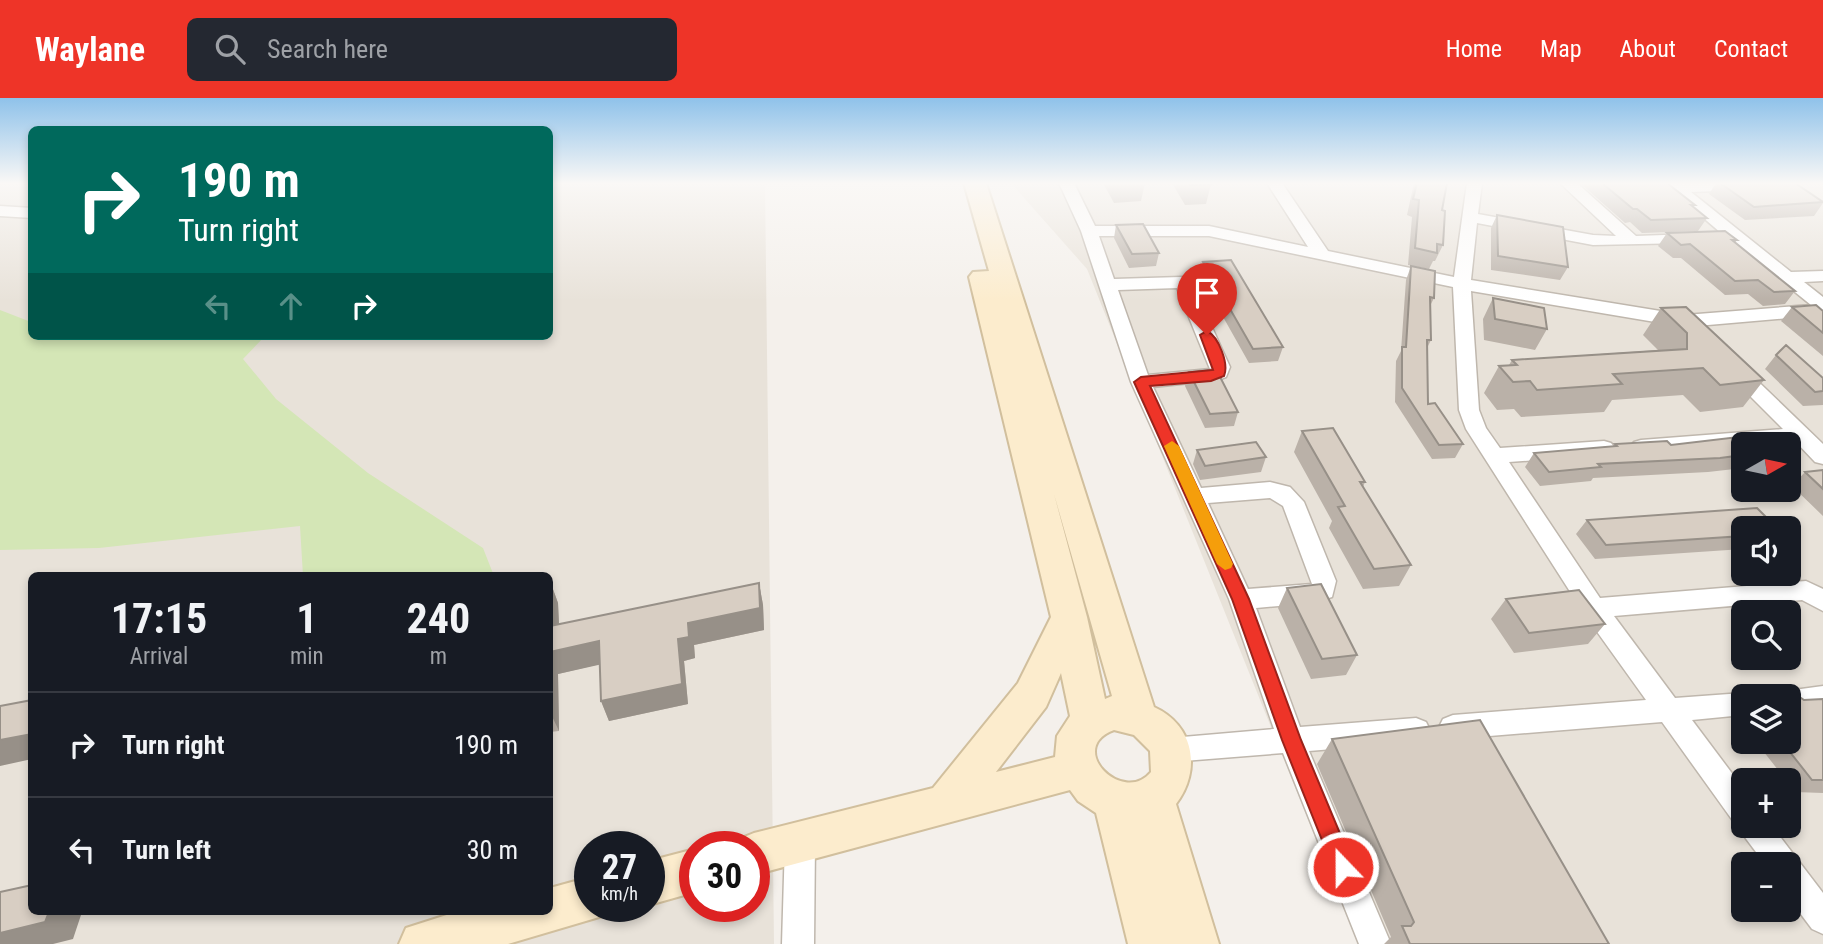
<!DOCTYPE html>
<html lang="en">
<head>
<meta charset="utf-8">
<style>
	:root { --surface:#171b24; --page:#242831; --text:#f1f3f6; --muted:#9ea1a6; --line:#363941; --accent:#ee3428 }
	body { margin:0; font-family:"Roboto Condensed",sans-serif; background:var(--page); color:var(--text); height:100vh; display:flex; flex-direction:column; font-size:26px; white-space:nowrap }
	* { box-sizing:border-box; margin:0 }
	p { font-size:23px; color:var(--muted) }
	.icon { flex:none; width:38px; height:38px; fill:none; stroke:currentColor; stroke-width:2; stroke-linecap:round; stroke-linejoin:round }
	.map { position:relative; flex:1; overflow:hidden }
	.panel { position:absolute; left:28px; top:474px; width:525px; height:343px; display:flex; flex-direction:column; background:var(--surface); border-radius:10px; box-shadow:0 4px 10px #0003 }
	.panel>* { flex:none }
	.top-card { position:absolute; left:28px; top:28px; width:525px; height:214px; border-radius:10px; box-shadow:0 4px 10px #0003; background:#00695c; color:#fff; overflow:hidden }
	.needle { width:46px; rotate:81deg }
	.buttons { position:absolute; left:1731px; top:334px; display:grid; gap:14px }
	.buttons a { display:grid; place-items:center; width:70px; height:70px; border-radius:10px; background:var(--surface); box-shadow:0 4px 10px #0003; font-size:35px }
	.speed { position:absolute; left:574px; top:733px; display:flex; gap:14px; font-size:35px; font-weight:700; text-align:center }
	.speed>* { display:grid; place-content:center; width:91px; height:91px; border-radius:50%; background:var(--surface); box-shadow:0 4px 10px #0003; line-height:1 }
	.speed small { font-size:18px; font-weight:400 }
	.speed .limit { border:10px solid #d22; background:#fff; color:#111 }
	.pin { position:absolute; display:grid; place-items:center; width:60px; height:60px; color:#fff; margin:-72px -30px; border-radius:50% 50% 50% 0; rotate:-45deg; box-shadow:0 0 7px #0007 }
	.pin .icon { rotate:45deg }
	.me { position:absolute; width:77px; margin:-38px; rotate:338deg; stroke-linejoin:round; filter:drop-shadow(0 0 5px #0008) }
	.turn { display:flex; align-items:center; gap:24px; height:147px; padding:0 35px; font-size:32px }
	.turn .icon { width:91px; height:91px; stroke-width:2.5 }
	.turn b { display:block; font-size:49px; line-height:60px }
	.lanes { display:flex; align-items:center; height:66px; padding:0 35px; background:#0003; justify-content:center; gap:35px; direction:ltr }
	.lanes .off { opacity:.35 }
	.eta { display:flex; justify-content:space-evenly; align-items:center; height:119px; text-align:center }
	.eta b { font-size:42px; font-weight:700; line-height:49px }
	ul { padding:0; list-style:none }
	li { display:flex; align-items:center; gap:21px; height:105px; padding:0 35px; border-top:2px solid var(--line) }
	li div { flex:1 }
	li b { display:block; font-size:26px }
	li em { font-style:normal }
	header { display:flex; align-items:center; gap:42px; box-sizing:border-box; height:98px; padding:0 35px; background:var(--accent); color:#fff }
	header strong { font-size:33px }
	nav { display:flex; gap:38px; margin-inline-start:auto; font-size:24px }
	.search { width:490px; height:63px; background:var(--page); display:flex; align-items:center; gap:18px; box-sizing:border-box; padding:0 24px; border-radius:10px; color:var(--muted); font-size:26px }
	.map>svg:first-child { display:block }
</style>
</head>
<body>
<header>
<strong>Waylane</strong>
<div class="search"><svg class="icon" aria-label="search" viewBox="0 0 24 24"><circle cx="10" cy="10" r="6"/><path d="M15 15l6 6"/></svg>Search here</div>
<nav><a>Home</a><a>Map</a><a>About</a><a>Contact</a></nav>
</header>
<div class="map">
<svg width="1823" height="846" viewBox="0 0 1823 846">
	<rect width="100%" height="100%" fill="#f4f0eb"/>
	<path fill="#e8e2d9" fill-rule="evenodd" d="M0,85H31L32,238H550V85H765L774,846H0ZM32,478H550V814H32ZM590,749H649V808H590ZM695,749H754V808H695Z
		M1011,85H1823V846H1358L1087,171ZM1743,346H1788V392H1743ZM1743,430H1788V476H1743ZM1743,514H1788V560H1743ZM1743,598H1788V644H1743ZM1743,682H1788V728H1743ZM1743,766H1788V812H1743Z"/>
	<path fill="#d4e6b6" d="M0,212L31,224L32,238H265L243,261L276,301L368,375L483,450L494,478H303L300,428L99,450L0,452Z"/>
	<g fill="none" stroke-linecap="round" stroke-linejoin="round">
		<g stroke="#bfb7ad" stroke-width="3">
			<path id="street" d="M1059,85H1074L1095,128H1209L1308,149L1267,85H1282L1328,153L1454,179L1467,85H1482L1478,116L1593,137L1616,138L1560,85H1577L1636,138L1721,135L1663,85H1797L1790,90L1691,94L1791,174L1823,173V183L1804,184L1823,199V217L1685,229L1471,193L1479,312L1486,330L1500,350L1604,343L1611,345L1615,350L1611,355L1604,357L1509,364L1600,500L1806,483L1823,491V513L1802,502L1614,518L1675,600L1743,595L1752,598H1743V617L1692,622L1743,690V728H1772L1823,795V836L1812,831L1788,799V766H1765L1744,738L1740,725L1733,723L1662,624L1453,641L1443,637L1439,629L1443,621L1453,617L1646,602L1585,517L1466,331L1459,312L1453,189L1209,138H1099L1114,181L1181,179L1191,183L1230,269L1226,279L1218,282L1153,289L1201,390L1270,384L1290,389L1304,404L1336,483L1332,499L1313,505L1256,510L1300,629L1416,620L1426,624L1430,632L1426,640L1416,644L1309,653L1391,846H1359L1283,655L1171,664L1161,661L1157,652L1161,643L1171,640L1274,631L1229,501L1131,284L1081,133ZM1477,125L1593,147L1733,144L1811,207L1685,217L1471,182ZM1177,190L1210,271L1148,277L1118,192ZM1270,400L1283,408L1312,486L1248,491L1208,405Z
				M0,108L32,110V120L0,118Z
				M1735,266L1742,268L1823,346V366L1815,364L1796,344L1641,356L1634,354L1630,349L1634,344L1641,342L1783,331L1728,276L1725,272L1728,268Z
				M1823,588V610L1788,613V598H1776L1779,594Z
				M800,730L810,734L815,744L814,846H782L785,744L790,734Z"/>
		</g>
		<g stroke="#d1bf9d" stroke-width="4">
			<path id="secondary" d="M964,85H986L1154,609C1194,627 1202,672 1176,706L1219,846H1128L1096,715L1078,703L1070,692L754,777V749H735L739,741L754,735L933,690L1018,585L1051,519L969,179L973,174L989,173ZM1054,396L1112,598L1105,601L1087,519ZM1061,575L1070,618L1057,638L1055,659L996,674L1046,609ZM1114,632L1134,637L1150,653L1151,674C1123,708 1065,650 1114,632Z
				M695,751V794L649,807V763Z
				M590,779V808H609L606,817L508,846H399L406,830L456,814H550V790Z"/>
		</g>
		<use href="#street" fill="#fff" fill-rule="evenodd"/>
		<use href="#secondary" fill="#fceccd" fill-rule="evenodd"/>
	</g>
	<path fill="#bab1a8" d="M1103,85H1145L1141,103L1114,105Z
		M1172,85H1210L1211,86L1206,106L1185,107Z
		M1414,85H1447L1442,112L1443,147L1435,163H1433L1429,171L1408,167L1412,119L1407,117Z
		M1580,85H1667L1695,107L1693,110L1707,120L1698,133L1642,135L1630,124L1625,125Z
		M1716,85H1795L1823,104V105L1814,118L1745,122L1709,96Z
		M1497,117L1568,169L1560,182L1491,172V130Z
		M1116,127L1159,155L1156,168L1129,170L1114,140Z
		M1667,135L1737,142L1735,145L1795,193L1785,206L1763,208L1748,196L1725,197L1681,160H1673L1658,148Z
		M1203,164L1283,249L1278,263L1249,265L1200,178Z
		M1411,168L1434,200L1430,208L1431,242L1427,250L1428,306L1463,346L1455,360L1432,361L1395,304L1396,263L1401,253L1406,182Z
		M1493,200L1547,231L1535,252L1484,242L1483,221Z
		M1792,209L1823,213V258L1781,223Z
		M1661,210L1764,282L1743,309L1700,314L1683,297L1612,302L1604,314L1521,319L1514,311L1497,312L1484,295L1499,268L1509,267L1512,262L1658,252L1643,237Z
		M1776,257L1823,280V307L1803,308L1765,271Z
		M1189,274L1238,314L1234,328L1205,330L1185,288Z
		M1302,333L1365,384L1363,389L1411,467L1399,488L1363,491L1329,430L1332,423L1294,354Z
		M1615,346H1743V370L1708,374L1593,380L1591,383L1540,388L1525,369L1534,355L1614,348Z
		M1197,352L1266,359L1261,374L1200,382L1193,366Z
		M1823,372V418L1792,388L1805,374Z
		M1587,422L1743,430V451L1595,461L1576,436Z
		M550,483L558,505L559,526L759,485L763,507L764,532L694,547L695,560L684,563L688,606L609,623L601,603L600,566L558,576L559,633L550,634Z
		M1287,490L1357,557L1346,577L1311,581L1278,510Z
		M1506,501L1605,526L1588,546L1514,555L1491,521Z
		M1823,601V695L1795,694L1788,685V682H1786L1756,644H1788L1804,602Z
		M1743,615V628L1737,620Z
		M1332,641L1609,846H1384L1391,839L1317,666Z"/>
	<path fill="#979088" d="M550,483L558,505L560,549L550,528Z
		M759,485L763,507L764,532L694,547L695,560L684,563L688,606L609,623L601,603L678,541L688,525Z
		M599,543L607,565L558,576L559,633L550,614V554Z
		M32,636V661L0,668V642Z
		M49,814H82L73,841L53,846H0V835Z"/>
	<path fill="#d8cec3" stroke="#979088" stroke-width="2" d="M1188,85H1210L1211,86L1190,87Z
		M1417,85H1447L1442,112L1445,113L1443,147L1437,146V155L1415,150L1419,102L1413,101Z
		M1602,85H1667L1695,107H1691L1707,120L1651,122L1637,111H1633Z
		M1720,85H1795L1823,104L1754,109Z
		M1497,117L1563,129L1568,169L1498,158Z
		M1143,126L1159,155L1132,156L1116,127Z
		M1725,133L1737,142H1732L1795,193L1774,194L1758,182L1735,183L1690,146L1681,147L1667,135Z
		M1231,162L1283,249L1253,251L1203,164Z
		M1411,168L1435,173L1434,200L1430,199L1431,242H1427L1428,306L1435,305L1463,346L1439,347L1402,290V249H1406Z
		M1493,200L1544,210L1547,231L1495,221Z
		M1816,207L1823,213V235L1792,209Z
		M1686,209L1764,282L1720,287L1703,270L1613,276L1622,286L1537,292L1530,283L1513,284L1499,268L1517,267L1512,262L1687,251V235L1661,210Z
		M1786,247L1823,280V293L1815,294L1776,257Z
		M1216,271L1238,314L1210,316L1189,274Z
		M1333,330L1365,384H1360L1411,467L1374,471L1338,409L1345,408L1302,333Z
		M1747,338L1757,346H1743V357L1720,360L1598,366L1601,369L1549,374L1534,355L1617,348L1615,346L1667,343L1671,347Z
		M1256,344L1266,359L1205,368L1197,352Z
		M1823,372V391L1805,374Z
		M1757,410L1777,430H1743V438L1606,447L1587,422Z
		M759,485L760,510L688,525L689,539L678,541L682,586L601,603L599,543L550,554V493V528Z
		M1321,486L1357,557L1322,561L1287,490Z
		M1579,492L1605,526L1529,535L1506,501Z
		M1788,600H1801L1804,602L1823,601V682H1812L1782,644H1788Z
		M32,602V636L0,642V608Z
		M1480,622L1609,846H1410L1402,828H1411L1414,824L1332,641Z
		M32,787V814H49L45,824L0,835V794Z"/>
	<linearGradient id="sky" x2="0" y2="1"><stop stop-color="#8fc2ea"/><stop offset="0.42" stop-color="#faf8f6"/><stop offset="1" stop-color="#faf8f6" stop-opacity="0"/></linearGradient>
	<rect width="1823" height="203" fill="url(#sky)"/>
	<path fill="#ee3428" stroke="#9b221a" stroke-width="2" d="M1207,233C1219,239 1229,266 1224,278L1211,283L1150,288L1249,501L1301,642L1354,769L1351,777L1343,780L1336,777L1282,642L1232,501L1134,284L1141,279L1213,272L1200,237Z"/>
	<path fill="#f59e0b" d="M1172,343L1179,348L1233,466L1231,470L1225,472L1217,466L1164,348Z"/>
</svg>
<div class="buttons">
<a><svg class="needle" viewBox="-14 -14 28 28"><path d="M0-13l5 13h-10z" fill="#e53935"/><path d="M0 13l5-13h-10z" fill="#9ea1a6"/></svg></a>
<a><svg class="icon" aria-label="sound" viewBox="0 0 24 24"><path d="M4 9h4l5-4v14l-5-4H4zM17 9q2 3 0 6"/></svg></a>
<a><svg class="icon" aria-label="search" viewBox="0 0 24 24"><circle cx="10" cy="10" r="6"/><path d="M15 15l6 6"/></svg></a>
<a><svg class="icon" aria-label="layers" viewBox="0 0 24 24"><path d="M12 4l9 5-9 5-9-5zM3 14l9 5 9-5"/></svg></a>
<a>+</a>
<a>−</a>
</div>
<div class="speed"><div>27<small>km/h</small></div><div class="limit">30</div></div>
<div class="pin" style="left:1207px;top:237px;background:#d93025"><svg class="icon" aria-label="arrive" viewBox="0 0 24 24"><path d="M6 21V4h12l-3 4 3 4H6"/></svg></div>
<svg class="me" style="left:1343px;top:769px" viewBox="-20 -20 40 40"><circle r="17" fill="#ee3428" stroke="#fff" stroke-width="3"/><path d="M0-11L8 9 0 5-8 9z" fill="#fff"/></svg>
<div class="top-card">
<div class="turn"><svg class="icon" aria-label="right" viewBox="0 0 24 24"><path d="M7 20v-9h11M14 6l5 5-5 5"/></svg><div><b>190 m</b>Turn right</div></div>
<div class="lanes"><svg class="icon off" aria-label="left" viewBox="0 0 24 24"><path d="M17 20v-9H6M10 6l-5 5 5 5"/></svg><svg class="icon off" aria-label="ahead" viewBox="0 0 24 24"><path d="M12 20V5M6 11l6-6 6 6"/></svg><svg class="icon" aria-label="right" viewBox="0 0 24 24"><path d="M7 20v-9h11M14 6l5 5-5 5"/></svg></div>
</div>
<section class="panel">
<div class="eta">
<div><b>17:15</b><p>Arrival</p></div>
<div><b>1</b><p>min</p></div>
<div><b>240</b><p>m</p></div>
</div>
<ul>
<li><svg class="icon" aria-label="right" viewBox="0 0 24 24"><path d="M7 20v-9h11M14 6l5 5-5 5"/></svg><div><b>Turn right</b></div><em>190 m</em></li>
<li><svg class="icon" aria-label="left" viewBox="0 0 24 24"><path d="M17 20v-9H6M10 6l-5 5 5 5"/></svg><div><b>Turn left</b></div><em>30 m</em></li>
</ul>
</section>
</div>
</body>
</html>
